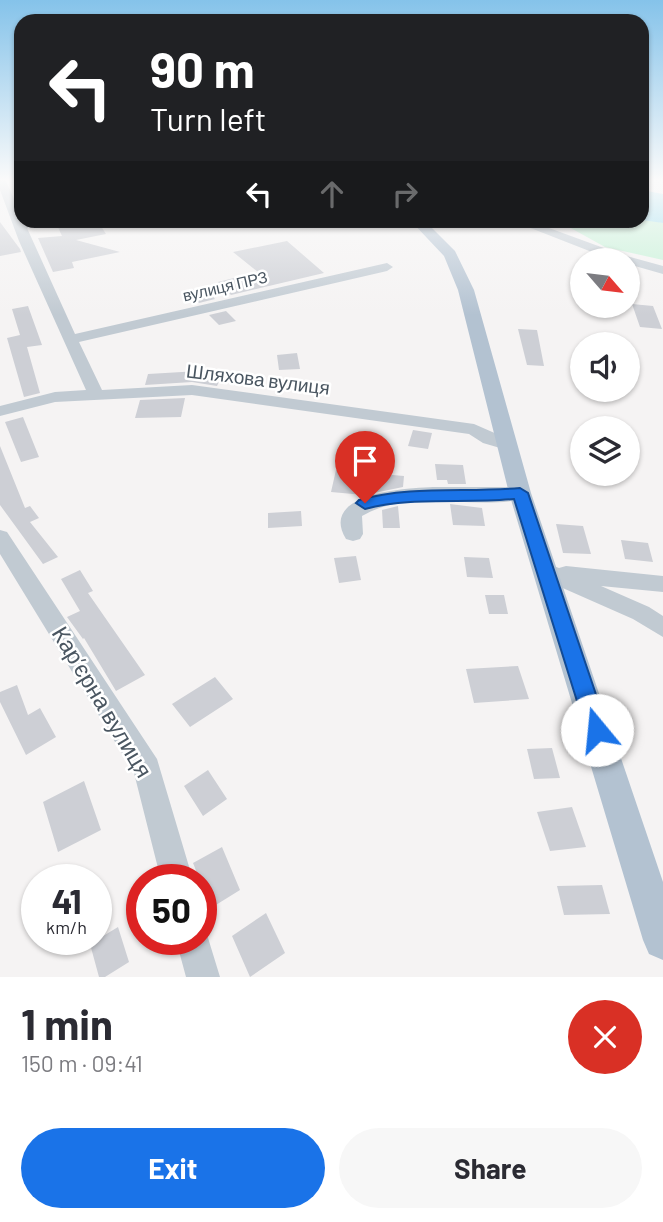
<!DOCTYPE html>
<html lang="en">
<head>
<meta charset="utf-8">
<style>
	:root { --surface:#fff; --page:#f7f7f7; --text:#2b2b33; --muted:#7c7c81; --accent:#1a73e8 }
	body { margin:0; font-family:Barlow,sans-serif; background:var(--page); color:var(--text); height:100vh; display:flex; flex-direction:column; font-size:26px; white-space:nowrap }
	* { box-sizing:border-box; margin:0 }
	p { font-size:23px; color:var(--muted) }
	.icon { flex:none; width:38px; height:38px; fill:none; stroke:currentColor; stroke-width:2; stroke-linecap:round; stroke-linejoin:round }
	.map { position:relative; height:977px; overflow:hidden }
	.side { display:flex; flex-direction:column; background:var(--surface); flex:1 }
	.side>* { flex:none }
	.banner { position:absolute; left:14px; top:14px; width:635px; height:214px; border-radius:21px; box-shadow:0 2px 5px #0004; background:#202124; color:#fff; overflow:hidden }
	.needle { width:46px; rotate:118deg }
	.buttons { position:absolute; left:570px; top:248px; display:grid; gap:14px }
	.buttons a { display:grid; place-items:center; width:70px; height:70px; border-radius:50%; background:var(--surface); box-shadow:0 2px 5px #0004; font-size:35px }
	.speed { position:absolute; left:21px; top:864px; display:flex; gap:14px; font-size:35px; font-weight:700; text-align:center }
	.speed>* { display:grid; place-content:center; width:91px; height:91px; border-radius:50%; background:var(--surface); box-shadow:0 2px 5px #0004; line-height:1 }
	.speed small { font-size:18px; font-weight:400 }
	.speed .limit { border:10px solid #d22; background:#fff; color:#111 }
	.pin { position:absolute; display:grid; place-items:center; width:60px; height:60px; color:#fff; margin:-72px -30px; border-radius:50% 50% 50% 0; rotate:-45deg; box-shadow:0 0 7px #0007 }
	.pin .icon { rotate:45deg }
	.me { position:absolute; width:77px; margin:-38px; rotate:343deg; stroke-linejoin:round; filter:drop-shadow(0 0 5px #0008) }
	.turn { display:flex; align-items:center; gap:24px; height:147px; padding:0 21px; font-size:32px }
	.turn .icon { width:91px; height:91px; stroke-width:2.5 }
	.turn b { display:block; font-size:49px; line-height:60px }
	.lanes { display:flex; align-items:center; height:66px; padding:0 21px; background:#0003; justify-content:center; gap:35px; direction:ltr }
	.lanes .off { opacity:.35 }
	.round { display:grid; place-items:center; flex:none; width:74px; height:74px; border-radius:37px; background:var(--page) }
	.summary { display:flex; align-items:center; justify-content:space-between; height:119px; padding:0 21px }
	h1 { font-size:42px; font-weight:700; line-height:52px }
	.cta { display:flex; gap:14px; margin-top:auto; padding:14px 21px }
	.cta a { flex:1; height:80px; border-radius:42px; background:var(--accent); color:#fff; font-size:28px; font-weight:700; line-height:80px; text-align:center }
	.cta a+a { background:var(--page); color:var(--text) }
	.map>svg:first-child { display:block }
</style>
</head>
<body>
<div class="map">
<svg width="663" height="977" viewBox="0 0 663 977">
	<rect width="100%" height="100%" fill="#f5f3f3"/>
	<path fill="#c3f1d5" d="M650,220L663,223V260L605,247L558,221Z"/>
	<path fill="#90daee" d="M642,190L663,194V223L642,220Z"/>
	<path fill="#cdcfd5" d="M71,220H97L106,234L76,240L120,252L72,262L74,268L53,272L38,238L62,236L57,225L73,223Z
		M0,222L20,249L21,252L0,256Z
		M287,241L324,273L231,295L218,282L258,272L233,252Z
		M204,287L215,299L199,303L188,291Z
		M632,304L653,306L662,329L640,327Z
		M28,306L42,345L27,347L40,393L24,397L7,338L20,335L12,309Z
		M226,311L236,321L219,325L209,315Z
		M518,329L537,330L544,366L527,365Z
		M297,353L300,369L279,370L277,355Z
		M199,371L223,373L217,386L192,382L145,385L148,374Z
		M185,398L181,417L135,418L140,400Z
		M23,417L39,457L21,462L5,422Z
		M413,430L432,433L428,449L408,446Z
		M0,446L25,508L30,506L39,518L30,522L58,557L43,564L0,505Z
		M435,464L463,465L466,484H448L447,480H437Z
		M336,470L404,476L403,487L364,495L331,492Z
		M450,504L482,508L485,526L453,525Z
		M398,506L400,528H383L382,510Z
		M301,511L302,526L268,528V513Z
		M556,524L583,526L591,554L563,553Z
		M621,540L648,543L653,562L625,559Z
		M356,556L361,580L339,583L334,558Z
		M464,557L489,558L493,578L467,577Z
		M80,570L93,591L88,593L145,675L116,691L84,638L83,639L67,617L80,611L61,579Z
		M485,595H504L508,614H489Z
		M518,666L529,699L474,703L466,669Z
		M215,677L233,699L190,727L172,704Z
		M17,685L28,715L40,708L56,737L26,755L0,702V692Z
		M552,748L560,778L534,779L527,749Z
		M208,770L227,799L203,816L184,786Z
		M84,781L101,830L58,852L43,802Z
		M572,807L586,847L550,851L537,812Z
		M222,847L240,890L211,908L193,863Z
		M602,885L610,914L564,915L557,886Z
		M266,913L285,953L250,977L232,936Z
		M118,927L129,962L105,977H99L90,944Z"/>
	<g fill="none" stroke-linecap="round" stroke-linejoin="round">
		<path fill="#c1cad2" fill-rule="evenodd" d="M0,178L5,179L21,214V220H63L27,228L75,334L387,263L393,267L387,271L79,342L102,390L192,385L474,424L513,441L516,445L507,450L483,443L469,434L192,395L55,402L0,416V406L55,392L86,390L19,241L0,190Z
			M510,220H527L623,255L663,266V274L628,264V261H615Z
			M433,487H520L527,488L530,493L527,498C472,512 414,486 362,516L363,534L360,539L353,541L346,539C318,493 406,488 433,487Z
			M0,530L7,532L157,759L193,880H161L134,773L0,554Z
			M548,564L559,568L566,566L663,576V592L601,586L649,607L663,616V637L633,619L540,578L537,572L540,566Z
			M201,927L205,928L220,977H186L176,940H201Z"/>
		<path fill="#b3c2d1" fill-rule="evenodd" d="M410,220H424L455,251L474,290L531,493L663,882V960L649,954L643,940L509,493L458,290L444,256Z"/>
	</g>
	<linearGradient id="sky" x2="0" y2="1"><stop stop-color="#85c3ea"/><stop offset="0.57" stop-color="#fafafa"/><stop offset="1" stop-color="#fafafa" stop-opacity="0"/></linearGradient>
	<rect width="663" height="315" fill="url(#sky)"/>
	<path fill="#1a73e8" stroke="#114b97" stroke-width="2" d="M520,488L528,493L608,730L605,737L597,740L589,737L586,730L514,499C465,504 413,496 365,509L356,503L359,500C411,485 467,493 520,488Z"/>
	<g text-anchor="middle" stroke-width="5" stroke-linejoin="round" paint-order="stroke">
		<g font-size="16" fill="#4a5661" stroke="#fff">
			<text transform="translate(225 286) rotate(-13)" y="6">вулиця ПРЗ</text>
		</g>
		<g font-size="19" fill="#4a5661" stroke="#fff">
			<text transform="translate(258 379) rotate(7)" y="7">Шляхова вулиця</text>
		</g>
		<g font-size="23" fill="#4a5661" stroke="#fff">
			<text transform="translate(102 702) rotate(59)" y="8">Карʼєрна вулиця</text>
		</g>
	</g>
</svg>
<div class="buttons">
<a><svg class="needle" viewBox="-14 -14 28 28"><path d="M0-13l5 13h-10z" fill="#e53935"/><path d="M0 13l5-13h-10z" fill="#7c7c81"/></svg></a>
<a><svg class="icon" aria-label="sound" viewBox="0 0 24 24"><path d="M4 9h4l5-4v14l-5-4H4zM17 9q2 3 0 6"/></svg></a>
<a><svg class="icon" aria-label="layers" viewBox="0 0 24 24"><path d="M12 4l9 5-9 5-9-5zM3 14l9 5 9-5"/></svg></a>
</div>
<div class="speed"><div>41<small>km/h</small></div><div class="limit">50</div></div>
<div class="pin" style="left:365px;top:503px;background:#d93025"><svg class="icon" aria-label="arrive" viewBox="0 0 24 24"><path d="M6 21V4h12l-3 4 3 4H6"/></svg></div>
<svg class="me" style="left:597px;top:730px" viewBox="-20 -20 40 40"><circle r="19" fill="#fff"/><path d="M0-13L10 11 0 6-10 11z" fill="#1a73e8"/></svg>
<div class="banner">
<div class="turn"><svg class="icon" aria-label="left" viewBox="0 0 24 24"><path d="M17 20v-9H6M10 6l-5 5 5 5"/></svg><div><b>90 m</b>Turn left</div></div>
<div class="lanes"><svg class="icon" aria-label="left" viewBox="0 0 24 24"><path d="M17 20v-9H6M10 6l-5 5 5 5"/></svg><svg class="icon off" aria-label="ahead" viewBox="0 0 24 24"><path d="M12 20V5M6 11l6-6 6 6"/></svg><svg class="icon off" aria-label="right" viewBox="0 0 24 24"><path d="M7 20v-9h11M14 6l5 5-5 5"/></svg></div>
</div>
</div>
<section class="side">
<div class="summary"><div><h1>1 min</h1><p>150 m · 09:41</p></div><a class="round" style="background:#d93025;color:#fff"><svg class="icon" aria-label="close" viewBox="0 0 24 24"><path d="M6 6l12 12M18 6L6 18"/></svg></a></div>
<div class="cta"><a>Exit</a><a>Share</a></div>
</section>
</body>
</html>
